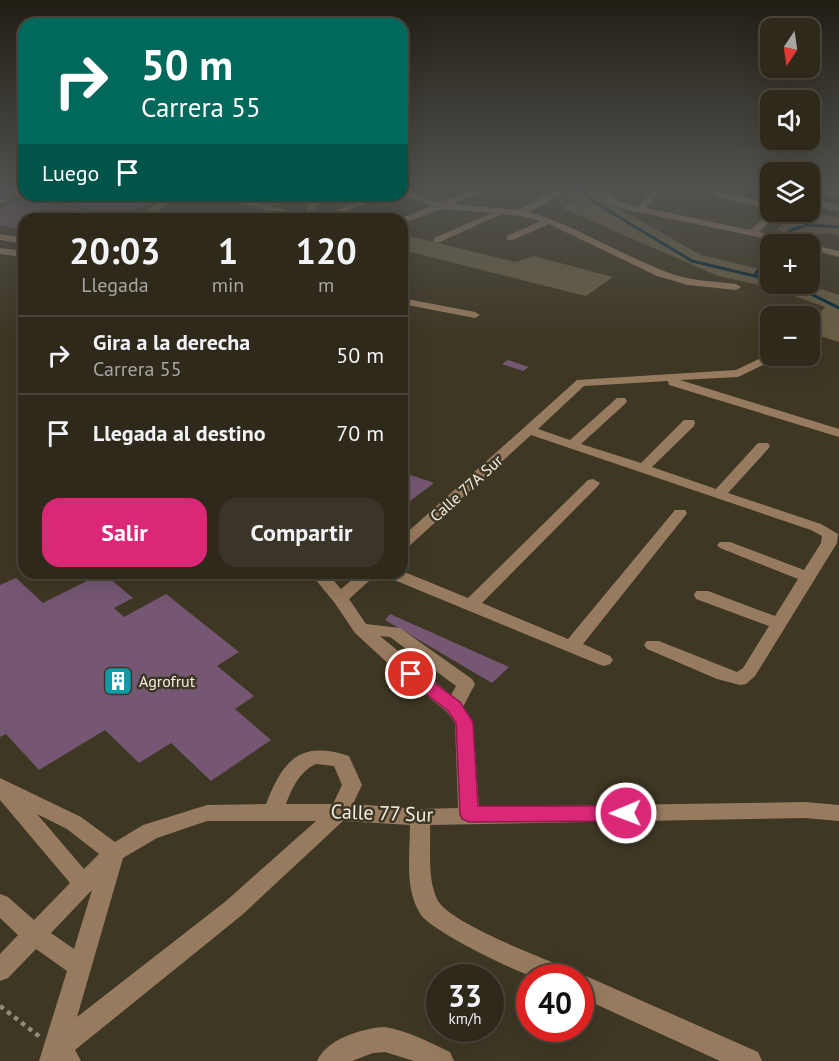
<!DOCTYPE html>
<html lang="es">
<head>
<meta charset="utf-8">
<style>
	:root { --surface:#2e291b; --page:#3a3528; --text:#f1f3f6; --muted:#a7a6a3; --line:#49453a; --accent:#db2777 }
	body { margin:0; font-family:"PT Sans",sans-serif; background:var(--page); color:var(--text); height:100vh; display:flex; flex-direction:column; font-size:22px; white-space:nowrap }
	* { box-sizing:border-box; margin:0 }
	p { font-size:20px; color:var(--muted) }
	.icon { flex:none; width:33px; height:33px; fill:none; stroke:currentColor; stroke-width:2; stroke-linecap:round; stroke-linejoin:round }
	.map { position:relative; flex:1; overflow:hidden }
	.details { position:absolute; left:18px; top:213px; width:390px; height:366px; display:flex; flex-direction:column; background:var(--surface); border-radius:18px; box-shadow:0 6px 24px #0002,0 0 0 2px var(--line) }
	.details>* { flex:none }
	.top-card { position:absolute; left:18px; top:18px; width:390px; height:183px; border-radius:18px; box-shadow:0 6px 24px #0002,0 0 0 2px var(--line); background:#00695c; color:#fff; overflow:hidden }
	.needle { width:39px; rotate:193deg }
	.tools { position:absolute; left:760px; top:18px; display:grid; gap:12px }
	.tools a { display:grid; place-items:center; width:60px; height:60px; border-radius:12px; background:var(--surface); box-shadow:0 6px 24px #0002,0 0 0 2px var(--line); font-size:30px }
	.speed { position:absolute; left:426px; top:964px; display:flex; gap:12px; font-size:30px; font-weight:700; text-align:center }
	.speed>* { display:grid; place-content:center; width:78px; height:78px; border-radius:50%; background:var(--surface); box-shadow:0 6px 24px #0002,0 0 0 2px var(--line); line-height:1 }
	.speed small { font-size:15px; font-weight:400 }
	.speed .limit { border:9px solid #d22; background:#fff; color:#111 }
	.pin { position:absolute; display:grid; place-items:center; width:51px; height:51px; color:#fff; margin:-26px; border:3px solid #fff; border-radius:50%; box-shadow:0 2px 6px #0007 }
	.me { position:absolute; width:66px; margin:-33px; rotate:269deg; stroke-linejoin:round; filter:drop-shadow(0 0 4px #0008) }
	.turn { display:flex; align-items:center; gap:21px; height:126px; padding:0 24px; font-size:27px }
	.turn .icon { width:78px; height:78px; stroke-width:2.5 }
	.turn b { display:block; font-size:42px; line-height:51px }
	.then { display:flex; align-items:center; height:57px; padding:0 24px; background:#0003; gap:12px; font-size:22px }
	.eta { display:flex; justify-content:space-evenly; align-items:center; height:102px; text-align:center }
	.eta b { font-size:36px; font-weight:700; line-height:42px }
	.primary-button { display:flex; gap:12px; margin-top:auto; padding:12px 24px }
	.primary-button a { flex:1; height:69px; border-radius:18px; background:var(--accent); color:#fff; font-size:24px; font-weight:700; line-height:69px; text-align:center }
	.primary-button a+a { background:var(--page); color:var(--text) }
	ul { padding:0; list-style:none }
	li { display:flex; align-items:center; gap:18px; height:78px; padding:0 24px; border-top:2px solid var(--line) }
	li div { flex:1 }
	li b { display:block; font-size:22px }
	li em { font-style:normal }
	.map>svg:first-child { display:block }
</style>
</head>
<body>
<div class="map">
<svg width="839" height="1061" viewBox="0 0 839 1061">
	<rect width="100%" height="100%" fill="#3e3724"/>
	<path fill="#695f45" d="M558,189H588L610,204L701,255L771,272V284H806L839,295V342L810,333V323L825,307L769,287L718,276L562,208L574,201L562,196L568,192Z
		M798,212H810L839,218V235L829,233L800,235L776,230Z
		M402,234L515,262L534,256L613,277L586,296L402,250Z"/>
	<g fill="none" stroke-linecap="round" stroke-linejoin="round">
		<path stroke="#00283d" stroke-width="3" d="M578,189L599,205L692,261L771,280
			M789,231L807,225L839,227
			M754,276L771,254
			M783,284L803,290L839,308"/>
	</g>
	<path fill="#755774" d="M0,189H24V196L0,191Z
		M0,192L18,196L0,204Z
		M25,195H110L150,203L121,217Z
		M26,198L122,218V219H24V230L0,225V209Z
		M508,360L529,367L523,371L502,364Z
		M402,472L434,483L402,507Z
		M103,573L133,598L114,608L124,617L166,594L239,652L217,666L254,696L235,709L271,740L211,781L171,743L139,763L105,730L39,770L6,734L0,737V585L16,578L43,603Z
		M390,614L509,667L492,683L385,620Z"/>
	<g fill="none" stroke-linecap="round" stroke-linejoin="round">
		<path stroke="#918b7c" stroke-width="4.5" stroke-dasharray="4.5 4.5" stroke-linecap="butt" d="M0,1006L40,1037"/>
		<path fill="#977b5f" fill-rule="evenodd" d="M402,189L439,203L476,189H487L452,204L519,210L555,190H561V194L529,212C576,226 618,253 664,271C687,281 712,281 736,284L741,287L736,290L688,285L657,276L549,224L513,240H507V236L541,221L520,216L501,214L440,242H434V238L492,213L441,209L402,224V219H399L432,206L402,195Z
			M592,189H601L614,199L638,207L654,189H662L646,208L750,230L771,212H780L759,232L839,251V257L810,249V244H791L619,208L608,203Z
			M714,189H722L723,193L771,203V209L716,197Z
			M817,189L839,190V196L818,191Z
			M167,195H176L148,219H138Z
			M214,195H228L304,215L313,195H321L311,219H297Z
			M375,195H387L339,214L332,212Z
			M810,199L839,205V211L810,205Z
			M0,234L24,238V244L0,240Z
			M0,248L24,251V257L0,254Z
			M402,298L475,312L480,315L475,318L402,304Z
			M767,355L771,357V361L738,377L680,380L839,429V437L669,385L668,381L584,386L538,429L570,440L617,398H625L627,401L625,404L581,444L641,463L684,420H694L695,423L694,426L652,467L716,489L758,443H768L770,446L768,449L728,493L821,524L838,534L837,543L755,676L746,684L740,685L717,679L647,649L644,645L647,641H659L737,672L743,668L769,626L696,599L694,595L696,591H708L775,616L798,579L720,548L717,545L720,542H730L804,570L821,543L822,536L811,530L531,435L407,548L402,550V537L577,380L736,370Z
			M593,479L600,483L598,486L482,603L568,639L675,510H685L687,513L685,516L583,644L610,656L613,660L610,664L604,666L598,664L387,577L385,573H402V571L468,598L588,480Z
			M310,573H327L341,589L360,573H378L349,599L366,624L400,628L472,679L475,684L463,707L473,722L479,807L805,802L839,805V821L805,818L430,825C431,849 427,877 437,899C448,923 545,959 572,970L575,976L580,974L588,977L758,1052L762,1061H720L580,997V978C567,978 552,980 539,978C520,975 432,931 421,915C404,890 410,854 410,825L343,821L242,915L75,1050L81,1061H39L67,971L36,949L8,978L0,981V954L18,935L0,918V894L8,897L34,920L70,883L0,800V778L81,817L115,842L143,825L207,805L266,804C283,760 300,740 349,756L362,785L353,804L420,809L458,808L455,723L447,712L392,667L355,633L334,602ZM380,636L390,637L456,686L451,695ZM316,764L334,766L342,785L333,804H286C292,788 300,771 316,764ZM37,814L67,829L99,854L84,869ZM207,821H316L226,901L77,1017L123,858L157,838ZM92,890L74,949L51,933Z
			M385,1027C408,1031 429,1042 450,1052L454,1061H414L385,1052L373,1053L352,1061H317C327,1039 362,1028 385,1027Z"/>
	</g>
	<linearGradient id="sky" x2="0" y2="1"><stop stop-color="#221e14"/><stop offset="0.56" stop-color="#525350"/><stop offset="1" stop-color="#525350" stop-opacity="0"/></linearGradient>
	<rect width="839" height="337" fill="url(#sky)"/>
	<path fill="#db2777" stroke="#8e194d" stroke-width="1.5" d="M411,668L417,670L460,702L473,722L478,806H626L633,808L636,813L633,819L626,821L469,822L462,819L460,814L456,723L448,711L406,678L403,674L406,670Z"/>
	<defs>
		<g id="building-square" transform="scale(1.5)"><rect x="-9" y="-9" width="18" height="18" rx="4" fill="#0f9aa8" stroke="#3e3724"/><path d="M-4-6H4V6H1V3H-1V6H-4ZM-2.5-4.3h1.7v1.8h-1.7ZM.8-4.3h1.7v1.8H.8ZM-2.5-1h1.7V.8h-1.7ZM.8-1h1.7V.8H.8Z" fill="#fff"/></g>
	</defs>
	<g fill-rule="evenodd">
		<use href="#building-square" x="118" y="681"/>
	</g>
	<g text-anchor="middle" stroke-width="5" stroke-linejoin="round" paint-order="stroke">
		<g font-size="16" fill="#f2ede2" stroke="#3e3724">
			<text transform="translate(466 488) rotate(-42)" y="6">Calle 77A Sur</text>
		</g>
		<g font-size="16" fill="#f2ede2" stroke="#3e3724" text-anchor="start">
			<text x="139" y="687">Agrofrut</text>
		</g>
		<g font-size="20" fill="#f2ede2" stroke="#3e3724">
			<text transform="translate(382 813) rotate(2)" y="7">Calle 77 Sur</text>
		</g>
	</g>
</svg>
<div class="tools">
<a><svg class="needle" viewBox="-14 -14 28 28"><path d="M0-13l5 13h-10z" fill="#e53935"/><path d="M0 13l5-13h-10z" fill="#a7a6a3"/></svg></a>
<a><svg class="icon" aria-label="sound" viewBox="0 0 24 24"><path d="M4 9h4l5-4v14l-5-4H4zM17 9q2 3 0 6"/></svg></a>
<a><svg class="icon" aria-label="layers" viewBox="0 0 24 24"><path d="M12 4l9 5-9 5-9-5zM3 14l9 5 9-5"/></svg></a>
<a>+</a>
<a>−</a>
</div>
<div class="speed"><div>33<small>km/h</small></div><div class="limit">40</div></div>
<div class="pin" style="left:411px;top:674px;background:#d93025"><svg class="icon" aria-label="arrive" viewBox="0 0 24 24"><path d="M6 21V4h12l-3 4 3 4H6"/></svg></div>
<svg class="me" style="left:626px;top:813px" viewBox="-20 -20 40 40"><circle r="17" fill="#db2777" stroke="#fff" stroke-width="3"/><path d="M0-11L8 9 0 5-8 9z" fill="#fff"/></svg>
<div class="top-card">
<div class="turn"><svg class="icon" aria-label="right" viewBox="0 0 24 24"><path d="M7 20v-9h11M14 6l5 5-5 5"/></svg><div><b>50 m</b>Carrera 55</div></div>
<div class="then">Luego<svg class="icon" aria-label="arrive" viewBox="0 0 24 24"><path d="M6 21V4h12l-3 4 3 4H6"/></svg></div>
</div>
<section class="details">
<div class="eta">
<div><b>20:03</b><p>Llegada</p></div>
<div><b>1</b><p>min</p></div>
<div><b>120</b><p>m</p></div>
</div>
<ul>
<li><svg class="icon" aria-label="right" viewBox="0 0 24 24"><path d="M7 20v-9h11M14 6l5 5-5 5"/></svg><div><b>Gira a la derecha</b><p>Carrera 55</p></div><em>50 m</em></li>
<li><svg class="icon" aria-label="arrive" viewBox="0 0 24 24"><path d="M6 21V4h12l-3 4 3 4H6"/></svg><div><b>Llegada al destino</b></div><em>70 m</em></li>
</ul>
<div class="primary-button"><a>Salir</a><a>Compartir</a></div>
</section>
</div>
</body>
</html>
